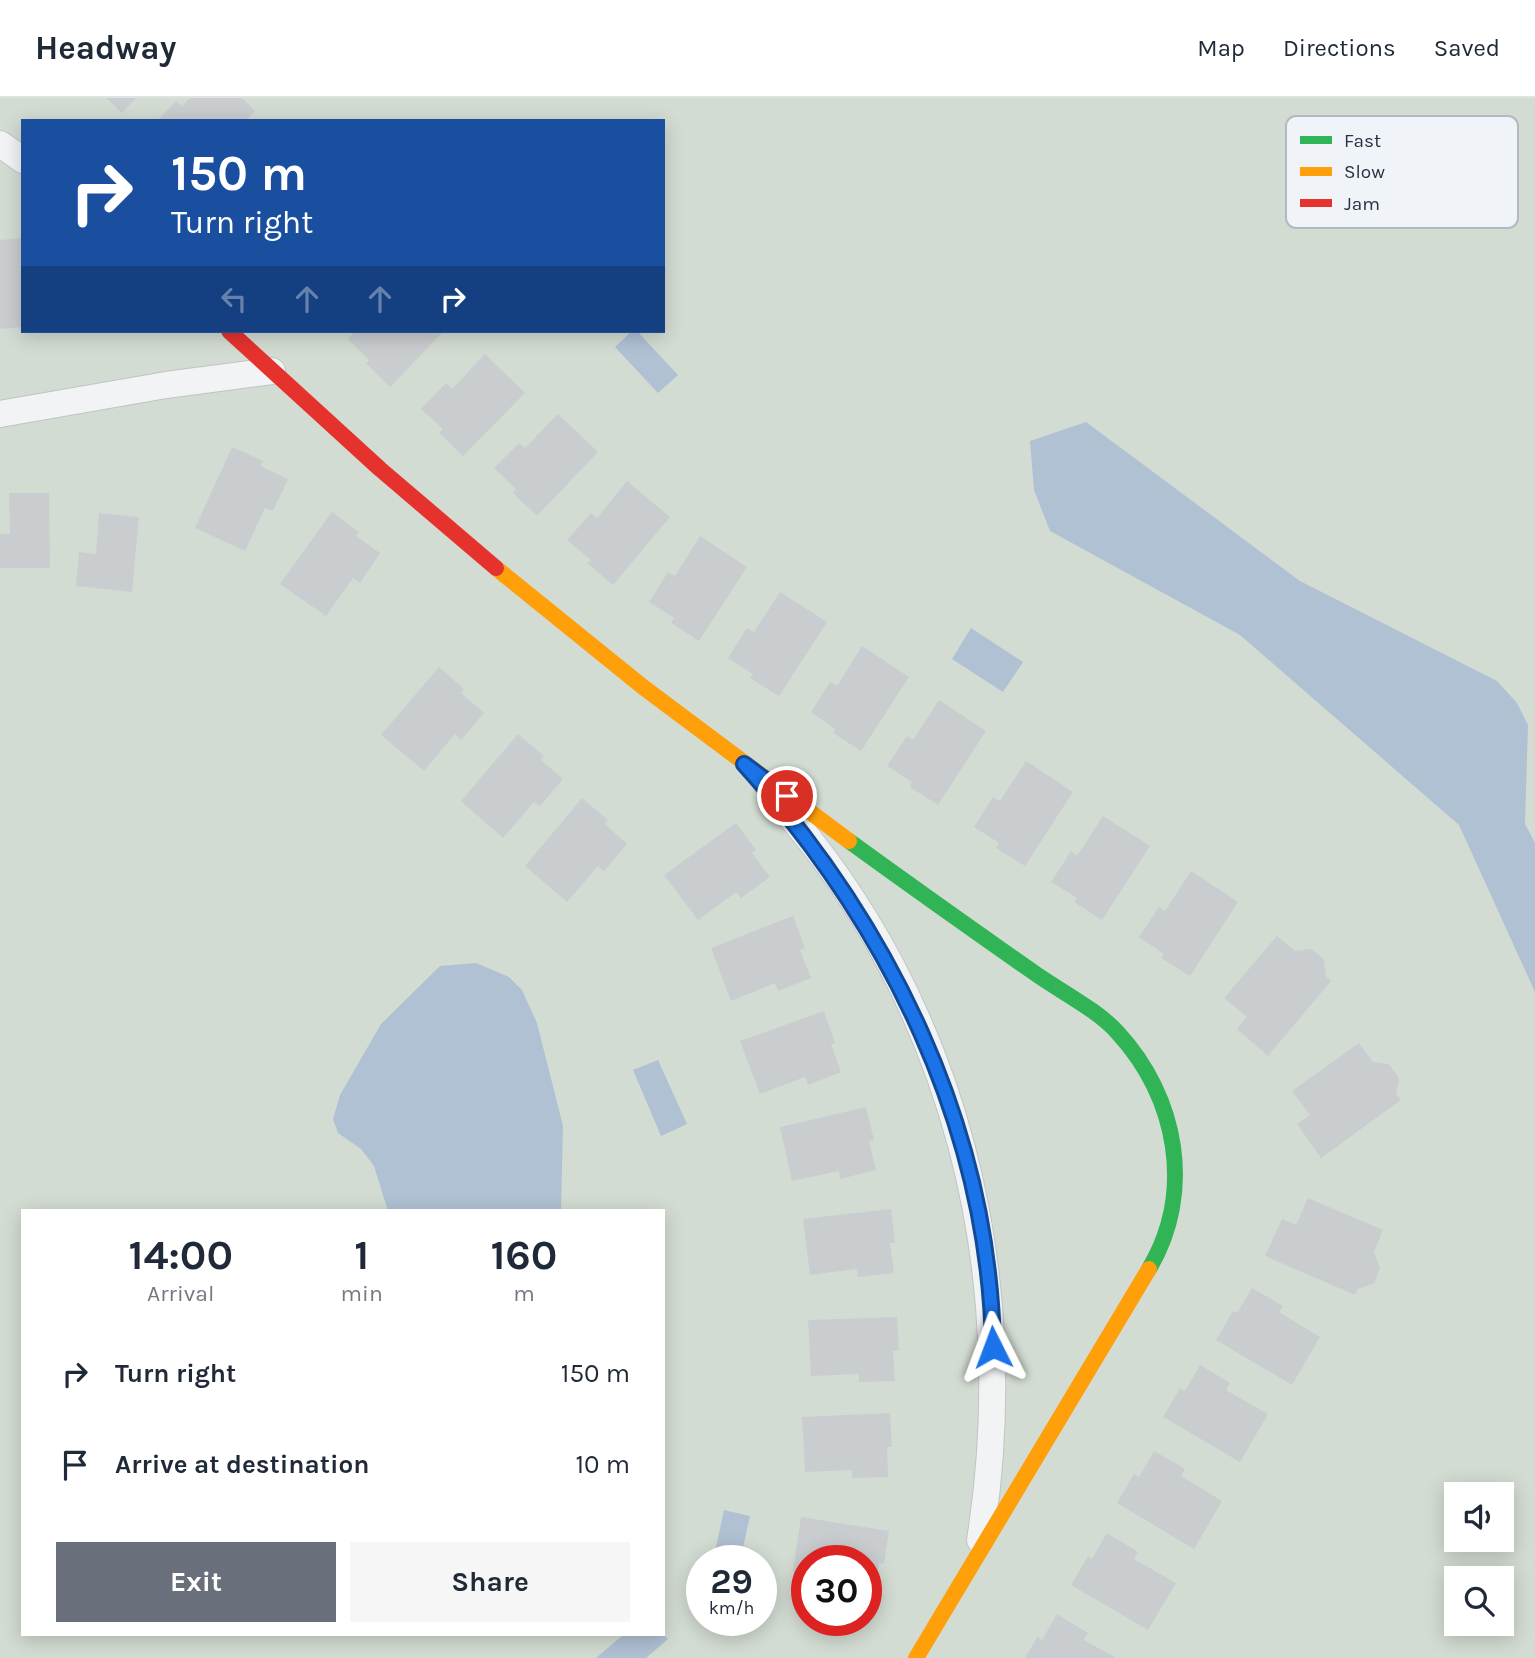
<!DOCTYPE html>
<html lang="en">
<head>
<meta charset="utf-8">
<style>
	:root { --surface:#fff; --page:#f6f6f7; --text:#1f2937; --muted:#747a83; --line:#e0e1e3; --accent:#69707c }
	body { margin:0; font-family:Karla,sans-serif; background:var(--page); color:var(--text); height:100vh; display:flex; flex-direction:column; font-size:26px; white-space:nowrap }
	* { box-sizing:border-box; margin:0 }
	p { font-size:23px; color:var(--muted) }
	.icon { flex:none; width:38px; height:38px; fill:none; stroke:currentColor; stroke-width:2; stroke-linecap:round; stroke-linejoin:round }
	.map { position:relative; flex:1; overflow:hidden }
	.drawer { position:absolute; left:21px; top:1111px; width:644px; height:427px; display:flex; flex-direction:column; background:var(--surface); border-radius:0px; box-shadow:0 4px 18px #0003 }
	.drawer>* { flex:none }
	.banner { position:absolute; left:21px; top:21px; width:644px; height:214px; border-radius:0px; box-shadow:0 4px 18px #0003; background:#1a4fa0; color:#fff; overflow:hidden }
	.controls { position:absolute; left:1444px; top:1384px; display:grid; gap:14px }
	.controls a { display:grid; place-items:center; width:70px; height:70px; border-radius:0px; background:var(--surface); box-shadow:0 4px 18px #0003; font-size:35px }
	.speed { position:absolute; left:686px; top:1447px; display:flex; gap:14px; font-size:35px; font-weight:700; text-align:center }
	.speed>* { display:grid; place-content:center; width:91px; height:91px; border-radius:50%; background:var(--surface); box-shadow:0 4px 18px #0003; line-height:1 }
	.speed small { font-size:18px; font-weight:400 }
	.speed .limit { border:10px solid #d22; background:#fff; color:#111 }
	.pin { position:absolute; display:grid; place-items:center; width:60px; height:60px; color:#fff; margin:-30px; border:4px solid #fff; border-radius:50%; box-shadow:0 2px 7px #0007 }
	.me { position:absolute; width:77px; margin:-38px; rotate:357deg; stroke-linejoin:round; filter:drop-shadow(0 0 5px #0008) }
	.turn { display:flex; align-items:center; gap:24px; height:147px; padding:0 35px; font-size:32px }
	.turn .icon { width:91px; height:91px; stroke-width:2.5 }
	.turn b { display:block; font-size:49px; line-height:60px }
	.lanes { display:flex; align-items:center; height:66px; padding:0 35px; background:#0003; justify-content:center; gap:35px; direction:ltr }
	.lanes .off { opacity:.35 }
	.eta { display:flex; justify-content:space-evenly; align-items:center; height:119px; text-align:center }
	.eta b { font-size:42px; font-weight:700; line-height:49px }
	.button { display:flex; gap:14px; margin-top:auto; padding:14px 35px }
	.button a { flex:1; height:80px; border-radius:0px; background:var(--accent); color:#fff; font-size:28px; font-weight:700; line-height:80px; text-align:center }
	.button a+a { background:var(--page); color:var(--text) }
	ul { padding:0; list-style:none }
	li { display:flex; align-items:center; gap:21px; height:91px; padding:0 35px }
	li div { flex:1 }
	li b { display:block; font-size:26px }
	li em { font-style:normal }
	header { display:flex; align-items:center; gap:42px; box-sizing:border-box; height:98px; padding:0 35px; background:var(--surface); border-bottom:2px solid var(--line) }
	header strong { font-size:33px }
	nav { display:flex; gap:38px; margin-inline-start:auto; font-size:24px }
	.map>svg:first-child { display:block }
</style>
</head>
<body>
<header>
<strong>Headway</strong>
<nav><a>Map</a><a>Directions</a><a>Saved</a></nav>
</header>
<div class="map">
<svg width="1535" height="1560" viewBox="0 0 1535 1560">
	<rect width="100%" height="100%" fill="#e2e5e8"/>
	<path fill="#d3dcd3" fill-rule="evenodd" d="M0,0H1535V1560H0ZM23,23H663V233H23ZM23,1113H663V1536H23ZM1456,1396H1502V1442H1456ZM702,1463H761V1522H702ZM807,1463H866V1522H807ZM1456,1480H1502V1526H1456Z"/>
	<path fill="#b0c1d4" d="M632,233H637L678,277L658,295L615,249Z
		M1086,324L1300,483L1497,583L1517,605L1528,627L1525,726L1535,745V894L1459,727L1240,537L1050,433L1034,392L1030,343Z
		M971,530L1023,564L1003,594L952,561Z
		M476,865L509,879L522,892L537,925L563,1028L561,1113H388L374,1068L361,1051L338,1035L333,1021L340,997L381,926L440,868Z
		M658,962L687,1026L661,1038L633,972Z
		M724,1412L750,1418L740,1463H713Z
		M663,1536L668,1541L646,1560H596L623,1537Z"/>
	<path fill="#cacdd0" d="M106,0H136L122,15Z
		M190,0H242L255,13L245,23H157L176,3L182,8Z
		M21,140L23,229L0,231V142Z
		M355,233H444L390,289L366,265L369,262L348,241Z
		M485,256L525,295L463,358L439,335L443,331L421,311L446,285L452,291Z
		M558,316L598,354L537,418L513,395L516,391L494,370L519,345L525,350Z
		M232,349L263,363L260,368L288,381L273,413L265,410L245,453L195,430Z
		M627,383L670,419L613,487L587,465L591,462L567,442L591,415L597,420Z
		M9,395H49L50,470H0V436H10Z
		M332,414L359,434L356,438L380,455L360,485L353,480L326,518L280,486Z
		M99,415L139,419L132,494L76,488L79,454L96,456Z
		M700,438L747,469L699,543L671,525L674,520L649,504L668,474L675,478Z
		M780,494L827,524L779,598L750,580L753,576L728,560L747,530L754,534Z
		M862,548L909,579L861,653L833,635L835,631L811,614L830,584L837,588Z
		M439,569L464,591L461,595L484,615L461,642L455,636L424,673L381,637Z
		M939,602L986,633L938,707L910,689L912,684L887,668L907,638L913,642Z
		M518,636L544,658L541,662L563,681L540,708L534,704L503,740L461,703Z
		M1026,663L1073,694L1025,768L996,750L999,745L974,729L993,699L1000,703Z
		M582,700L608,722L605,726L627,746L604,773L598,768L567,804L525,768Z
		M1103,718L1150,748L1102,822L1074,804L1077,800L1051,784L1071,753L1077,758Z
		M736,725L756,752L752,755L770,779L741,800L736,794L698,822L664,777Z
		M1191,773L1238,804L1190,878L1161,860L1164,856L1139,839L1159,809L1165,813Z
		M793,818L805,850L800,852L811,880L778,893L775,885L731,903L711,850Z
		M1277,838L1295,853L1312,851L1324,862L1326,878L1331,883L1268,958L1237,931L1247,919L1224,900Z
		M824,913L835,945L831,946L841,974L808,987L805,979L760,996L740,943Z
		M1359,945L1373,964L1389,966L1399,980L1396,996L1401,1002L1321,1060L1297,1026L1310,1017L1292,993Z
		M866,1009L874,1042L869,1043L876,1072L840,1081L839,1073L792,1083L780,1029Z
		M1308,1100L1383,1132L1374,1154L1380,1170L1374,1185L1358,1191L1355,1197L1265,1158L1282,1121L1296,1127Z
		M891,1111L895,1145H890L894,1175L858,1179L857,1171L810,1177L803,1121Z
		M1252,1190L1283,1208L1279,1214L1320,1239L1292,1287L1216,1242L1233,1213L1237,1215Z
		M897,1219L899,1252L893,1253L895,1283L859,1284V1276L811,1278L808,1222Z
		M1200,1267L1230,1285L1226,1292L1268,1316L1240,1364L1163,1319L1180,1290L1185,1293Z
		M890,1315L892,1349H887L888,1379L852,1380V1372L805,1374L802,1319Z
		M1154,1353L1185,1371L1181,1378L1222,1403L1194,1451L1117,1405L1134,1376L1139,1379Z
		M801,1419L889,1433L884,1466L879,1465L874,1495L866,1494V1463H807V1476L793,1474Z
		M1107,1435L1138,1454L1134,1461L1176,1485L1148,1532L1071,1487L1088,1458L1092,1461Z
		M1057,1516L1088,1535L1084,1542L1116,1560H1025L1037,1539L1042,1542Z"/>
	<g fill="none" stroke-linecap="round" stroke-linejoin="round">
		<g stroke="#c0c3c6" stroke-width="28">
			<path id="street" d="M0,46L23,62
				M0,316L166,287L272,273
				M776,702C957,903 1022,1179 980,1442"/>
		</g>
		<use href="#street" stroke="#f2f3f4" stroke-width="26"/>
		<path stroke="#30b455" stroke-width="16" d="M849,743C911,788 973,832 1036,876C1060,893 1099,913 1118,935C1177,999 1195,1094 1149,1171"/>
		<path stroke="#ff9f0a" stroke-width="16" d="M496,470L643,589L849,743
			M916,1560L1149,1171"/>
		<path stroke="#e5322d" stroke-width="16" d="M229,233L380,371L496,470"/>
	</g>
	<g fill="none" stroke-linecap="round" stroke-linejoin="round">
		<g stroke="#114b97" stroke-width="18">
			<path id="route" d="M787,698L744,666C889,827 989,1029 993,1249"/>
		</g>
		<use href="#route" stroke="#1a73e8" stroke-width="12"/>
	</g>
	<rect x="1286" y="18" width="232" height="112" rx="10" fill="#f0f3f7" stroke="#b4b9c1" stroke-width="2"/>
	<rect x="1300" y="38" width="32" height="8" fill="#30b455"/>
	<rect x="1300" y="69" width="32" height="9" fill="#ff9f0a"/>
	<rect x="1300" y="101" width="32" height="8" fill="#e5322d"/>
	<g font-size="19" fill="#283142">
		<text x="1344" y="49">Fast</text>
		<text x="1344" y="80">Slow</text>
		<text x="1344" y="112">Jam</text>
	</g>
</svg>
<div class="controls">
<a><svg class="icon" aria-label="sound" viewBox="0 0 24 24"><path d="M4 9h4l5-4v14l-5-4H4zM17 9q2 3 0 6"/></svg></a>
<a><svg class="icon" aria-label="search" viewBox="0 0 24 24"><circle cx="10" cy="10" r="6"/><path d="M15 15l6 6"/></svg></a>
</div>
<div class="speed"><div>29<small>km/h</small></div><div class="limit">30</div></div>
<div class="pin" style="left:787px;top:698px;background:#d93025"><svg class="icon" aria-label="arrive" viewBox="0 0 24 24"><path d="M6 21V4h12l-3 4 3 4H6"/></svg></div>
<svg class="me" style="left:993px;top:1249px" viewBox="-20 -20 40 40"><path d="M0-17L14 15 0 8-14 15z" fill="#1a73e8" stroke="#fff" stroke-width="4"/></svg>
<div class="banner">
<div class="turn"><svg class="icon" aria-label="right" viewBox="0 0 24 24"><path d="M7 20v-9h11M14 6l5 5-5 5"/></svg><div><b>150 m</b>Turn right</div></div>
<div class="lanes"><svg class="icon off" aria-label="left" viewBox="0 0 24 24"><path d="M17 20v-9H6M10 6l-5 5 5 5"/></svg><svg class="icon off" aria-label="ahead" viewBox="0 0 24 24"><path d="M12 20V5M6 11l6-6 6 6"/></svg><svg class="icon off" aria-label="ahead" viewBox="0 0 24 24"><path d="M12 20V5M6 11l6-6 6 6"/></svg><svg class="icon" aria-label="right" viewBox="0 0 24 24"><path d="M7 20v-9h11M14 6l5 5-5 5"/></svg></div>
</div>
<section class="drawer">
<div class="eta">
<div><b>14:00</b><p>Arrival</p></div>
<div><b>1</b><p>min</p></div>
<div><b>160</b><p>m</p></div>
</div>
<ul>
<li><svg class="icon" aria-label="right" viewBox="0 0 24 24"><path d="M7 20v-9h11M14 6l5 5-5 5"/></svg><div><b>Turn right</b></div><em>150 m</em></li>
<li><svg class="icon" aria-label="arrive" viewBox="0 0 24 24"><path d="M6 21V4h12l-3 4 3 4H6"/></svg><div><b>Arrive at destination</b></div><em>10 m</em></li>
</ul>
<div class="button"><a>Exit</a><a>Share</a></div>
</section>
</div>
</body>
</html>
